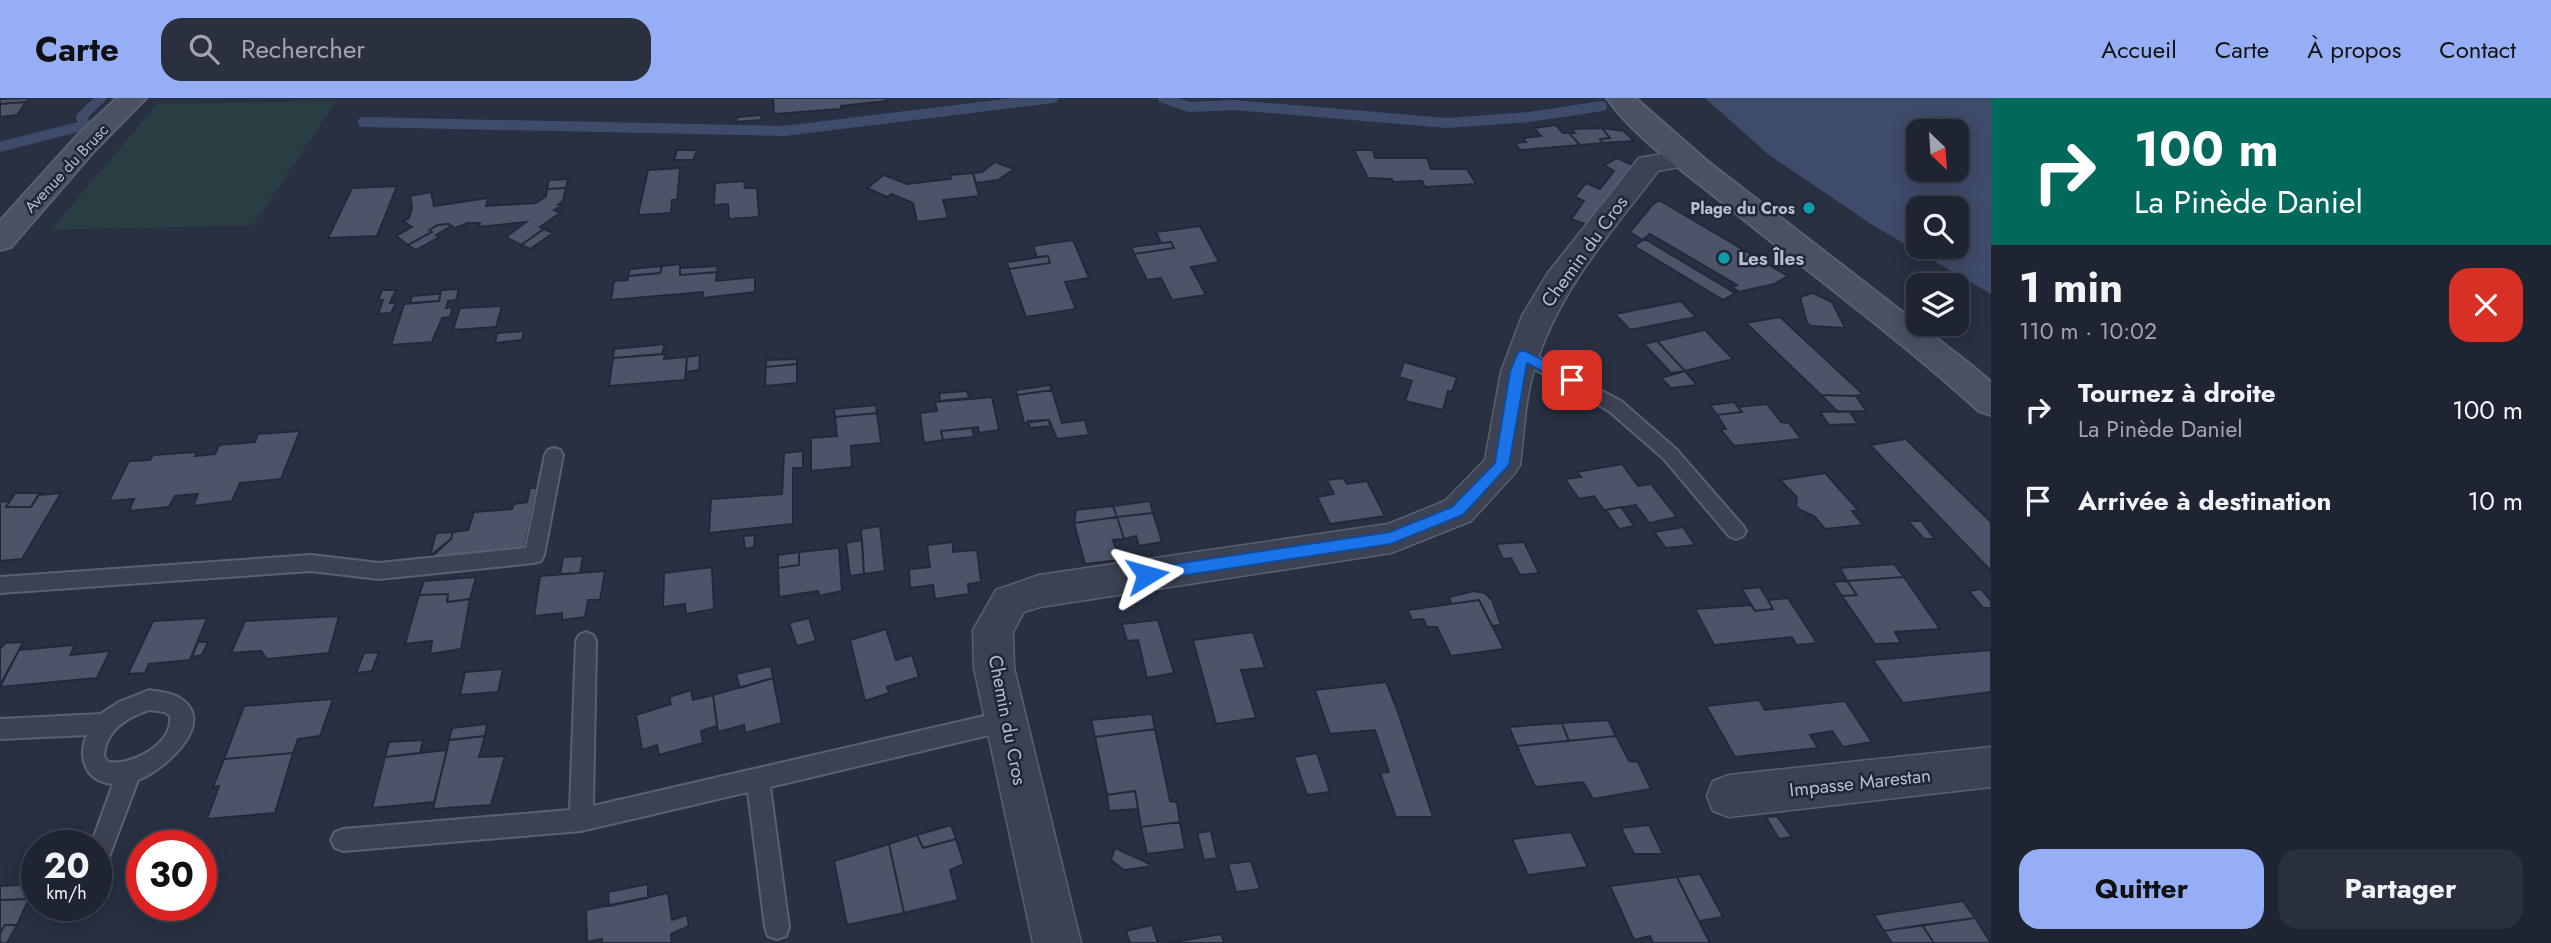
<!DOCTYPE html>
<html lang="fr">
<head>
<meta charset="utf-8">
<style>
	:root { --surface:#1e2432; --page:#2b303e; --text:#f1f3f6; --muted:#a1a4ac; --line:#3c414d; --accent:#95aef5 }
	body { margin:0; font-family:Jost,sans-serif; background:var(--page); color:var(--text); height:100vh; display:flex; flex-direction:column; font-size:26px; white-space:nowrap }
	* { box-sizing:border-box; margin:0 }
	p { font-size:23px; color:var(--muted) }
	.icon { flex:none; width:38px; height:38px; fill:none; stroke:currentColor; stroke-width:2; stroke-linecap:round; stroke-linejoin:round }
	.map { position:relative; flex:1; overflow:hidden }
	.sheet { display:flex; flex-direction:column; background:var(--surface); width:560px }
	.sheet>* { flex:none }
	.hud { background:#00695c; color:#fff; overflow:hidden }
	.needle { width:46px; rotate:155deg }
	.buttons { position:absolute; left:1906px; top:21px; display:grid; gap:14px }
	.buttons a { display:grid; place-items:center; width:63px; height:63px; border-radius:14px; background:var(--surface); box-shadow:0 4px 18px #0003,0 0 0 2px var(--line); font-size:35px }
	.speed { position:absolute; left:21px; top:732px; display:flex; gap:14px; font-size:35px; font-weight:700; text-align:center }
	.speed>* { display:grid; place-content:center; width:91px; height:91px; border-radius:50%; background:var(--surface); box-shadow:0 4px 18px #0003,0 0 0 2px var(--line); line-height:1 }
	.speed small { font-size:18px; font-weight:400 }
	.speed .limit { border:10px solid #d22; background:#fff; color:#111 }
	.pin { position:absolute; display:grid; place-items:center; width:60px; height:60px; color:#fff; margin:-30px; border-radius:14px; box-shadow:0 4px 10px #0006 }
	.me { position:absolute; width:77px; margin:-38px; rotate:82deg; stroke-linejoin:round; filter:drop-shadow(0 0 5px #0008) }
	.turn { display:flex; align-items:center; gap:24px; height:147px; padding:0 28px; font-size:32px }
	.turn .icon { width:91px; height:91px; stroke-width:2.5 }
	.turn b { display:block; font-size:49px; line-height:60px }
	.round { display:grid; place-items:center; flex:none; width:74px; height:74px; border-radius:21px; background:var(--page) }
	.headline { display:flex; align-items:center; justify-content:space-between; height:119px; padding:0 28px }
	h1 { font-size:42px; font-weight:700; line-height:52px }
	.primary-button { display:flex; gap:14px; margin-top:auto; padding:14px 28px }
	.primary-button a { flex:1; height:80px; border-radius:21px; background:var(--accent); color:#111; font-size:28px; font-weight:700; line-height:80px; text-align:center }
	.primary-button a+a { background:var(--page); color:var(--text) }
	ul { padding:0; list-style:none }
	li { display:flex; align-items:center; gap:21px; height:91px; padding:0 28px }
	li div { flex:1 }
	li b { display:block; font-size:26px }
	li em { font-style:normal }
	header { display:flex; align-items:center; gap:42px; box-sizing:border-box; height:98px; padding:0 35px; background:var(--accent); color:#111 }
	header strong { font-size:33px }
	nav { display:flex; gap:38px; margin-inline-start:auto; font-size:24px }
	.search { width:490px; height:63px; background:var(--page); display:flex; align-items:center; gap:18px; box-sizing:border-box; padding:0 24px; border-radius:21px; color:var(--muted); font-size:26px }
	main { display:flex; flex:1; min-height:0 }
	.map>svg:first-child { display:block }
</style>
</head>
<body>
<header>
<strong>Carte</strong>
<div class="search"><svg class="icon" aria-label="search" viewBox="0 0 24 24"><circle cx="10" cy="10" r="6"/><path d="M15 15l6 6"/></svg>Rechercher</div>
<nav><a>Accueil</a><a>Carte</a><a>À propos</a><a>Contact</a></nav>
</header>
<main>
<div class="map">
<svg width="1991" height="845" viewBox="0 0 1991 845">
	<rect width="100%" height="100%" fill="#283042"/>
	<path fill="#2a3d43" d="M336,3L253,127L51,132L157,6Z"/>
	<path fill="#3f4b6a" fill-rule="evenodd" d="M1705,0H1991V196L1874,128L1769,57ZM1918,33H1956V72H1918ZM1918,110H1956V149H1918Z"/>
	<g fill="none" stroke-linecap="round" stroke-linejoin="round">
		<path stroke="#3f4b6a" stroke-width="10" d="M1163,0L1189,9L1234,7L1447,25L1529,19L1602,8
			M363,24L784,33L1053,0
			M0,49L86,27L81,19L101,0"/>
	</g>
	<path fill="#4c5469" stroke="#232939" stroke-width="2" d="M29,0L26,4L0,6V1Z
		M773,0H886L887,3L841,8V11L774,16Z
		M26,4L17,17L0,19V6Z
		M761,17L762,22L736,24L737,19Z
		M1556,27L1563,35H1569L1580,47L1520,52L1515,45L1526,44L1523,40L1541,38L1534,30Z
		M1602,30L1610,40L1600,41L1603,45L1580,47L1569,35H1575L1571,31Z
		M1602,30L1624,33L1634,43L1603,45L1600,41L1610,40Z
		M677,52H697L693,62H674Z
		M1354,52H1373L1375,60H1427L1431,71H1467L1476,86L1425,89L1422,83L1393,84L1392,81L1368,80Z
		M1617,60L1635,68L1590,128L1571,121L1584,103L1575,99L1586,85L1600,91L1614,73L1604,67Z
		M995,64L1014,71L998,82L976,85L973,75L982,74Z
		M680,70L677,102H672L671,115L638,117L648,72Z
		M973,75L979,98L943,102L948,120L917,124L913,105L891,96L887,99L867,90L884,77L907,86L951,81L950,77Z
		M568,81L566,90L547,91L549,82Z
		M744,83L745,90H757L759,119L729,121L728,106L714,107L715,85Z
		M397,88L377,138L328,140L352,90Z
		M566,90L563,103L558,107L561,108L554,112L560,115L540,129L544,131L521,147L506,139L526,124L478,129L480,125H468L455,130L449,126L438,127L429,132L432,134L408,147L396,138L412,129L403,123L409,120L412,109L410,98L431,94L434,108L488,100L486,108L536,105L546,98L547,91Z
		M1659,102L1788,178L1774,186L1739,194L1732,189L1737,187L1650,136L1642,142L1630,134L1652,107Z
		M449,126L451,128L436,137L439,139L416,152L408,147L432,134L429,132L438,127Z
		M1200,128L1219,164L1191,169L1206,197L1172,202L1161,180L1147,182L1134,156L1174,150L1171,144L1161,145L1156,134Z
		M544,131L553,135L530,151L521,147Z
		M1645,141L1735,195L1723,202L1634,148Z
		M1073,142L1089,180L1065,184L1076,211L1026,219L1009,171L1050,165L1048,158L1037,159L1033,148Z
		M1171,144L1174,150L1134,156L1131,149Z
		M1048,158L1050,165L1009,171L1007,164Z
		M680,166V177L717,174L716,183L755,179V194L703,200V194L611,202L614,183L628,182V178L660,175L662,168Z
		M662,168L660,175L628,178L630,171Z
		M718,168L717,174L680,177V170Z
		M459,191L456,202L448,203L446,210L453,209L450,219L442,220L432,244L391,247L404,206L439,203L441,192Z
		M382,192H396L390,205H396L391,215L378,216L383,202H378Z
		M1813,195L1832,204L1845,230L1811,228L1807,225L1800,199Z
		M435,196H440L439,203L410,205L412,198Z
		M1681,203L1696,219L1630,232L1615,216Z
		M502,208L496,229L453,232L460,210Z
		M1780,219L1863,296L1856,298L1821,297L1746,225Z
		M1705,232L1733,261L1685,273L1657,243Z
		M524,233L522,242L495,245L497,235Z
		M1657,243L1685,273L1671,275L1644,246Z
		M665,246L662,256L613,260L614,251Z
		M665,256L664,261L687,259L685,282L609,288L613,260Z
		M700,257L699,272L686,274L687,259Z
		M797,261V266L766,269V262Z
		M1404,264L1457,279L1452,294L1448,293L1443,312L1405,303L1412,283L1399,279Z
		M797,266V285L765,288L766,269Z
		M1685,273L1697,287L1671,290L1661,280Z
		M1050,287L1052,292L1017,297L1016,292Z
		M1052,292L1062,325L1085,322L1089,337L1057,341L1049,322L1024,325L1017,297Z
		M967,293L969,300L940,303L939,295Z
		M1821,297L1856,298L1866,313L1838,314Z
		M992,299L999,332L979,335L978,329L941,333L943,342L924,345L920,315L937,313L935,304Z
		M1734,304L1742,314L1717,317L1710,307Z
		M1767,306L1781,324L1789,325L1801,341L1734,348L1720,331H1726L1717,317L1742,314L1738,309Z
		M876,307L877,315L835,319L834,311Z
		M1849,313L1858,326L1829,327L1820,314Z
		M877,315L881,345L851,348L852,369L811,373V340L837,338L835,319Z
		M1049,322L1050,328L1030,330L1028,323Z
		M972,330L974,339L943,342L941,333Z
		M300,333L281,381L240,385L232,403L193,408L198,396L175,398L169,409L129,413L134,401L109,403L129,363L150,362L153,357L197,354L195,358L215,356L219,347L255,344L258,336Z
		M1906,341L1991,424V473L1870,347Z
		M803,353V370H793V426L709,435L711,401L782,396L784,355Z
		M1622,366L1638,388L1651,386L1677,419L1649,425L1636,407L1604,412L1594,398L1579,401L1565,381L1581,379L1577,374Z
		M1825,375L1858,412L1852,413L1863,427L1825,431L1814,418L1800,412L1796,408L1797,399L1780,382Z
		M1343,380L1347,386L1367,383L1385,418L1330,426L1317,399L1334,396L1327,382Z
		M530,390H537L524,453L430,460L451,441L453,434L468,432L474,414L512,411L514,406L527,404Z
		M15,395H40L31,409H6Z
		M61,395L22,461L0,463V404L10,403L6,409H31L38,397Z
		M1150,403L1153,415L1117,419L1113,408Z
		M1113,408L1117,419L1074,425L1076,412Z
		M1621,409L1634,428L1619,431L1606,412Z
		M1153,415L1162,444L1139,448L1136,438L1124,441L1117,419Z
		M1117,419L1124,441L1113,442L1120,462L1085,466L1074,425Z
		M1908,423H1921L1935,441H1924Z
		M880,428L885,473L864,476L861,431Z
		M1683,429L1695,447L1666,450L1654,434Z
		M453,434L451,441L430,458L436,435Z
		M755,437L754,449L745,451L743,438Z
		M862,442L864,476L850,478L846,445Z
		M953,444V454L977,452L981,484L968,486L969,496L935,501L933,487L910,490L909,471L930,469L927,447Z
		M1524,444L1539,475L1520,477L1511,460L1503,461L1496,446Z
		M839,450L842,493L819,498L818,493L779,499L778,470L799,467V454Z
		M799,454V467L778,470V457Z
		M583,458L580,475L560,476L563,459Z
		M1894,466L1904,479L1847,483L1840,470Z
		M712,469L714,511L686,516L685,506L663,509L664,475Z
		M605,473L600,502H588L585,519L562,522V515L534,518L540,478Z
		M476,479L470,501L447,504L448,496L419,497L424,483Z
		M1904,479L1940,531L1895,534L1901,545L1875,546L1842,498L1857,497L1847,483Z
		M1847,483L1857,497L1842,498L1833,484Z
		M1760,489L1768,502L1773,511L1755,513L1742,491Z
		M1981,491L1991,503V510H1983L1969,493Z
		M1474,493L1485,495L1492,502L1501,527L1492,528L1479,502L1451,506L1449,499Z
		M448,496L447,504L470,501L461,551L430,556L432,543L405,546L419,497Z
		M1788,500L1817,545L1796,547L1792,539L1714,547L1695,511L1751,507L1755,513L1773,511L1768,502Z
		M1479,502L1504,551L1451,558L1437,529H1427L1423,521L1412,522L1408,512Z
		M339,518L329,555L267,561L261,553L231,555L245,523Z
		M207,520L190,562L149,566L145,575L128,576L153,523Z
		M809,520L816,543L797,548L789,525Z
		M1158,522L1174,575L1147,580L1138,542L1127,543L1122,526Z
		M886,531L896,562L912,557L919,579L887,589L889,595L865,603L850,542Z
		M1253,534L1265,570L1241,572L1256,620L1216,626L1193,542Z
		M23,544L19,552L0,587V551L5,545Z
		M198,544H208L202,557L192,559Z
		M75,547L70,557L110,553L97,580L0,589L19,552Z
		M1991,552V594L1903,605L1873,562Z
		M379,554L372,573L356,575L364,555Z
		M771,568L773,580L740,590L736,576Z
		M503,571L498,594L460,597L465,574Z
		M773,580L782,625L745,635L744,627L718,634L713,597Z
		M1386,584L1398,614L1433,719H1396L1380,675L1389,674L1375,632L1330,636L1315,592Z
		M691,592L693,602L713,597L717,628L701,633L703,645L659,657L657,647L642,652L636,617L671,606L669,599Z
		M333,601L320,638L298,641L293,655L224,661L244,608Z
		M1759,602L1765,612L1845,603L1872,644L1843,649L1832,633L1810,637L1818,650L1735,659L1706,608Z
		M1152,616L1155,631L1095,639L1091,622Z
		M1608,622L1616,638L1569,643L1562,625Z
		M1562,625L1569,643L1517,648L1509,629Z
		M487,626L485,638L449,642L452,630Z
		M1155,631L1170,703L1177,704L1180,724L1141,729L1135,693L1107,697L1095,639Z
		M485,638L479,659L505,658L491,707L433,711L449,642Z
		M1616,638L1629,663L1638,664L1651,691L1593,701L1583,684L1535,689L1517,648Z
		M423,642L420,655L385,659L389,644Z
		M447,652L434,704L372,710L385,659Z
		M293,655L275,715L207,721L219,688L213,689L224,661Z
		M1317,655L1330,694L1307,697L1294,659Z
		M1135,693L1138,711L1109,713L1107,697Z
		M1777,718L1792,739L1779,741L1766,719Z
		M1180,724L1185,751L1147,756L1141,729Z
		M951,727L956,741L923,750L917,737Z
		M1649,727L1663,756H1634L1621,730Z
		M1211,733L1217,760L1204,762L1197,735Z
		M1571,734L1588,769L1528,777L1512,741Z
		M917,737L923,750L956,741L964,766L950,772L958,802L904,815L889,746Z
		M889,746L904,815L847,827L834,763Z
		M1115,750L1150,766L1147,769L1124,772L1111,762Z
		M1251,763L1260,791L1236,794L1228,766Z
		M1700,776L1723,819L1699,823L1677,779Z
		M1677,779L1710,845H1653L1650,838L1634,842L1610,788Z
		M35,786L29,801L0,802V788Z
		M648,786V800L609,808L608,794Z
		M668,795L672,822L687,817L689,828L671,836L672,845H602V841L587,844L586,812Z
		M29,801L17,827H5L0,835V802Z
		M1963,803L1975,820L1884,833L1874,817Z
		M1975,820L1991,845H1934L1922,827Z
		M5,827H17L7,845H0V835Z
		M1152,827L1158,845H1130L1126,833Z
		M1922,827L1934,845H1892L1884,833Z
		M1221,836L1224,845H1168Z"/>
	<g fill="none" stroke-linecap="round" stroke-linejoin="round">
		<g stroke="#5a606f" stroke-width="4">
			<path id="lane" d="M1523,251L1621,303L1676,351L1743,428L1746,433L1743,438L1736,441L1729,438L1664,361L1609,313L1517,261L1515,257L1517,253Z
				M554,350L560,352L563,357L544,457L541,463L534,465L379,481L311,473L0,495V479L311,457L379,465L526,450L545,357L548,352Z
				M586,534L593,537L596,543L593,708L1006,613L1014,616L1017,623L1014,630L1006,633L770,689L789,829L786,838L777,841L768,838L765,829L748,694L581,733L343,753L335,750L331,742L335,734L343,731L570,712L576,543L579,537Z
				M149,592C158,594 168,594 176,598C222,621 165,672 138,682L109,759L101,763L96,761V747H91L113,686C86,684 77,660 87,637L0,641V621L101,616L119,604ZM149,612L165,614L170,618C174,646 131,668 108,664L104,658C105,633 127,619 149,612Z"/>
		</g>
		<g stroke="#5a606f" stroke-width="3">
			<path id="street" d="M1684,52L1694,54L1698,60L1694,66L1658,73C1609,137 1558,193 1534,272C1525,301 1524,336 1520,367L1514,376L1471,423L1391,455L1040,509L1024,514L1013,534L1014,570L1081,845H1033L974,570L973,532L996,492L1039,477L1388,426L1445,403L1485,362L1501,274L1522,218L1548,175L1639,60Z
				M1991,649V689L1729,719L1713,713L1707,698L1713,683L1729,677Z"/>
		</g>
		<g stroke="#5a606f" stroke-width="4">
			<path id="secondary" d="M117,0H146L95,52L11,149L0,152V123L75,40Z
				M1607,0H1635L1707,63L1971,267L1991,284V317L1979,313C1897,239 1807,173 1722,104C1685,74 1634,39 1607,0Z"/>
		</g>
		<use href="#lane" fill="#3c4252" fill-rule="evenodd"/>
		<use href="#street" fill="#3c4252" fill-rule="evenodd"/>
		<use href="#secondary" fill="#4a5165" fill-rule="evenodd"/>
	</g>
	<path fill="#1a73e8" stroke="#114b97" stroke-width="2" d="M1523,252L1577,279L1579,282L1577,286H1566L1527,265L1509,367L1463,417L1391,446L1147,483L1142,481L1139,477L1142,472L1147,470L1390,434L1452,409L1495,365L1510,274L1518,254Z"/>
	<g fill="#0f9aa8" stroke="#212737" stroke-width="2.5">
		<circle cx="1809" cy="110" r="7"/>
		<circle cx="1724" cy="160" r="7"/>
	</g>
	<g text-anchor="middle" stroke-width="5" stroke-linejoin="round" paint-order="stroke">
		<g font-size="16" fill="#b9becc" stroke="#212737">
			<text transform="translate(66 70) rotate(-47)" y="6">Avenue du Brusc</text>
		</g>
		<g font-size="16" font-weight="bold" fill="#b9becc" stroke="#212737" text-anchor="end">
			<text x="1795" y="116">Plage du Cros</text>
		</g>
		<g font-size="19" fill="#b9becc" stroke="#212737">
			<text transform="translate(1584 153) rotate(-54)" y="7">Chemin du Cros</text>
			<text transform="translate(1008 622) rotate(79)" y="7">Chemin du Cros</text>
			<text transform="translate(1860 684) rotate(-6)" y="7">Impasse Marestan</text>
		</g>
		<g font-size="19" font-weight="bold" fill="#b9becc" stroke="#212737" text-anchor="start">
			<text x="1738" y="167">Les Îles</text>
		</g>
	</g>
</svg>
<div class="buttons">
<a><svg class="needle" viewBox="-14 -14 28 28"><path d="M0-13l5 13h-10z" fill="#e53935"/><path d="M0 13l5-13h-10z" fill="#a1a4ac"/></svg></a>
<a><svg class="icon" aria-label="search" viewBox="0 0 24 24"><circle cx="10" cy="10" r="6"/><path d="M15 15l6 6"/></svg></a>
<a><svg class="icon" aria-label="layers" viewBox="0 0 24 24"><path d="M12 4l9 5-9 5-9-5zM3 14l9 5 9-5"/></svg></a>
</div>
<div class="speed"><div>20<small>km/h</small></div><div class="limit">30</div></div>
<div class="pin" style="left:1572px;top:282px;background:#d93025"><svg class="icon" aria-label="arrive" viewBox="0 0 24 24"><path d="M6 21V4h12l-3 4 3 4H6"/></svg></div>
<svg class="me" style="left:1147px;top:477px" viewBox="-20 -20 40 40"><path d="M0-17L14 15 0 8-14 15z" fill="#1a73e8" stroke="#fff" stroke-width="4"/></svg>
</div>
<section class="sheet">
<div class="hud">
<div class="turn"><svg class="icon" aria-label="right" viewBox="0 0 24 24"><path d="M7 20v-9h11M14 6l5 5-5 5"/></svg><div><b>100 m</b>La Pinède Daniel</div></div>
</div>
<div class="headline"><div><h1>1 min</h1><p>110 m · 10:02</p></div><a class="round" style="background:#d93025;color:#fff"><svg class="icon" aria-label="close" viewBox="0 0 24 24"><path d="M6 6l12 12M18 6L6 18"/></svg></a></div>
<ul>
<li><svg class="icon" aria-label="right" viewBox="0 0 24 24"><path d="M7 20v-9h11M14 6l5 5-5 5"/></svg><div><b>Tournez à droite</b><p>La Pinède Daniel</p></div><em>100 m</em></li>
<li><svg class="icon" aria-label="arrive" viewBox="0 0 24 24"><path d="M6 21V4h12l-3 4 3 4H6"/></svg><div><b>Arrivée à destination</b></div><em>10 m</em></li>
</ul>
<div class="primary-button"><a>Quitter</a><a>Partager</a></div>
</section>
</main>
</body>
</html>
